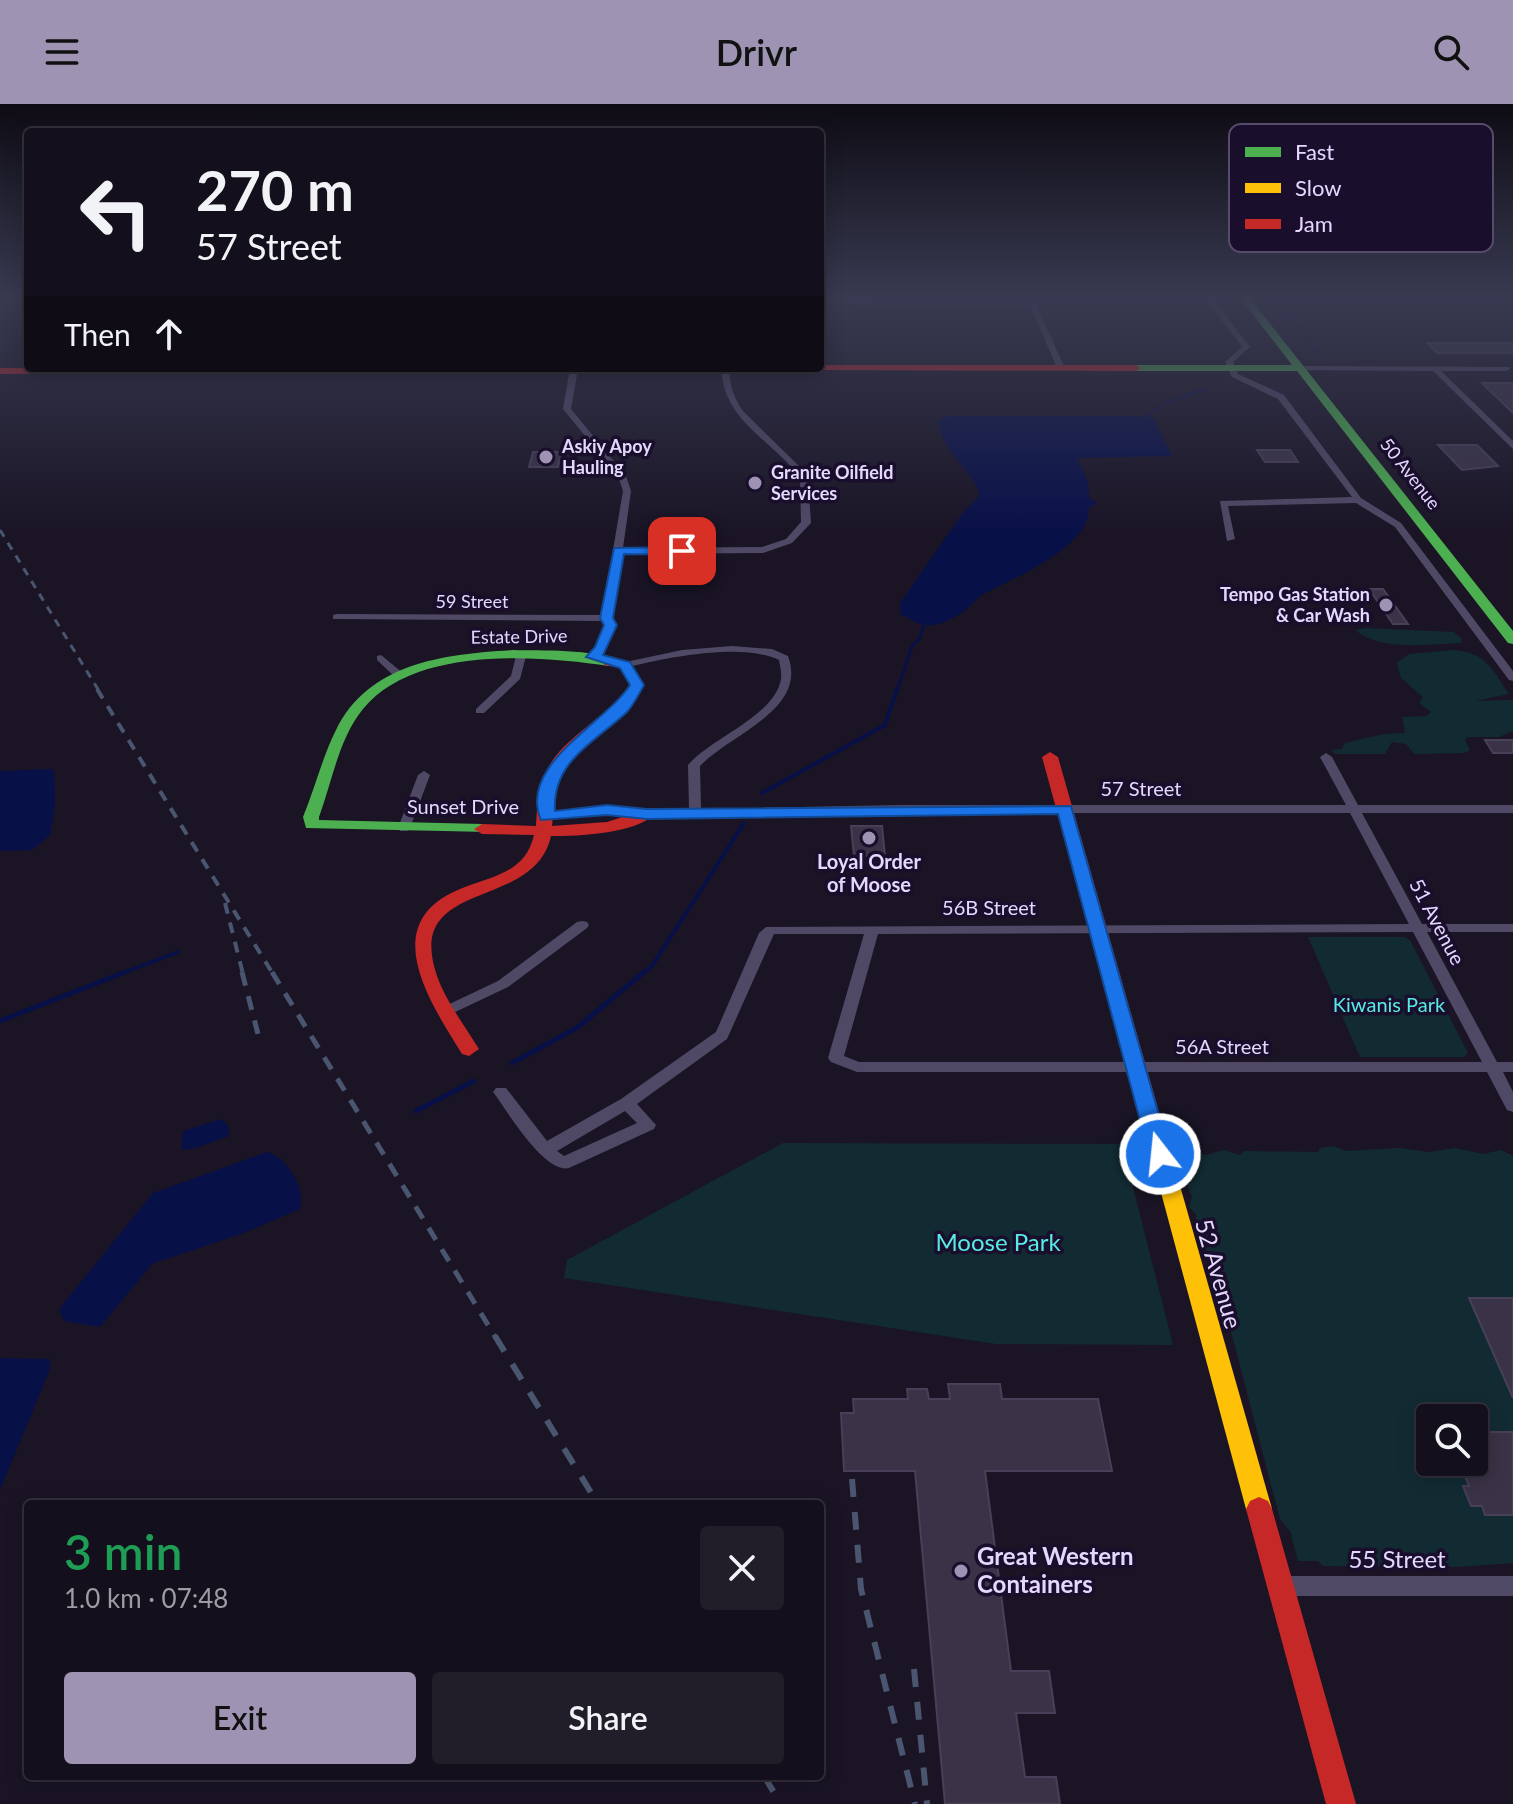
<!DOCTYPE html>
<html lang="en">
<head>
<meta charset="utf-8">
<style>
	:root { --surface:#140f1c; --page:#211d29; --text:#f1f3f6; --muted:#9d9ca3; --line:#332f3b; --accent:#9e93b3 }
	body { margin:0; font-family:Lato,sans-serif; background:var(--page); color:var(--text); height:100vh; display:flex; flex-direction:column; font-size:30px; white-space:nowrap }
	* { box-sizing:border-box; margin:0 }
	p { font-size:26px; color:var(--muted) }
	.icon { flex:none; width:44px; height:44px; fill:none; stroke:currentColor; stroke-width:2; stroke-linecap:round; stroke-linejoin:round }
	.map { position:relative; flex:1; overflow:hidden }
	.panel { position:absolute; left:24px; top:1396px; width:800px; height:280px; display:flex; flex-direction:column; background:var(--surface); border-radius:8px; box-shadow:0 4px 20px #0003,0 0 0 2px var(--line) }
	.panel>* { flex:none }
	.banner { position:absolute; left:24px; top:24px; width:800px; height:244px; border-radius:8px; box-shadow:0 4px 20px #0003,0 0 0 2px var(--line); background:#140f1c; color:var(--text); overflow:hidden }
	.controls { position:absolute; left:1416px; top:1300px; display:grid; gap:16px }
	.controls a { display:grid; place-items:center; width:72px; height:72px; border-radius:8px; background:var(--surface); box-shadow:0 4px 20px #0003,0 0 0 2px var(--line); font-size:40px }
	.pin { position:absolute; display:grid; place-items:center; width:68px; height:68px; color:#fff; margin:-34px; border-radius:16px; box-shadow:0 4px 12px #0006 }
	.me { position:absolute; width:88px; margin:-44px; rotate:344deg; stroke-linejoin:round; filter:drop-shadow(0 0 6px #0008) }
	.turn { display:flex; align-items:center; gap:28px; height:168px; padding:0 40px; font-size:36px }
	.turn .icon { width:104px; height:104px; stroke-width:2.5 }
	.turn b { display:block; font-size:56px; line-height:68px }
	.then { display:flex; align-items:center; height:76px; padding:0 40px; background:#0003; gap:16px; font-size:30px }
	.round { display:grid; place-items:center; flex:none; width:84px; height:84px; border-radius:8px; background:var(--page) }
	.overview { display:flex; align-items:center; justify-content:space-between; height:136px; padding:0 40px }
	h1 { font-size:48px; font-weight:600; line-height:60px; color:#1e9e55 }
	.action { display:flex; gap:16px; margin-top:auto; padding:16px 40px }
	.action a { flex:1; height:92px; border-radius:8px; background:var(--accent); color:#111; font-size:32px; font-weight:600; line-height:92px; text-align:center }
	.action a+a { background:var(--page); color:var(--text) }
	header { display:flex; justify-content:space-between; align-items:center; height:104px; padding:0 40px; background:var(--accent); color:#111; font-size:36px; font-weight:600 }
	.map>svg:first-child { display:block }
</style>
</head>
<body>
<header><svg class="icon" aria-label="menu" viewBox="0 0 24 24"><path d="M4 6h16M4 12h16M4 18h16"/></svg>Drivr<svg class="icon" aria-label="search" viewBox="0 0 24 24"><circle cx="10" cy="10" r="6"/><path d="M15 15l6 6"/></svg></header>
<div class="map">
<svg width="1513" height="1700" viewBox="0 0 1513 1700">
	<rect width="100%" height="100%" fill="#1a1425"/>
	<path fill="#122b33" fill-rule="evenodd" d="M1365,524L1454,528L1462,535L1461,539C1427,540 1382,548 1355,526Z
		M1454,546C1487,549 1492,565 1509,590L1475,597L1513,596V627L1499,633H1468L1465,636L1470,646L1464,649L1414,650L1406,640L1392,638L1385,650H1335L1331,646L1342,645L1345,639C1366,634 1381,629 1405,629L1402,613L1427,612L1431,608L1419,599L1423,593L1401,574L1397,559L1409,550Z
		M1308,833H1404L1410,836L1468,949L1464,953H1360Z
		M783,1039L1122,1040L1173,1241L996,1240L564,1174L567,1156Z
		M1334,1042L1346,1047L1399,1044L1429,1048L1455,1044L1483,1050L1501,1046L1513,1052V1459L1458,1463L1323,1462L1318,1457H1298L1290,1427L1280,1415L1228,1216L1203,1138L1196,1132V1110L1189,1103L1192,1093L1178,1060L1182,1051L1193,1046L1206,1051L1224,1046L1240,1051L1244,1047L1318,1048L1320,1044ZM1430,1314H1474V1358H1430Z"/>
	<path fill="#081048" d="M947,312H1147L1154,315L1172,352L1077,354L1088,377L1089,393L1097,399L1089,404C1091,443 1010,476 980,492C968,506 944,524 924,521C916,520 907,513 900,510V499L962,410L979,392C978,371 943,352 938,317Z
		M54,665L55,701L50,731L32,746L0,747V667Z
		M221,1015L228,1021L229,1032L196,1044L181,1046L183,1027Z
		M267,1048C287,1053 306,1084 300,1105L244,1129L152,1160L100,1223L64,1217L59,1205L153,1089Z
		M0,1254L50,1255V1265L0,1386Z"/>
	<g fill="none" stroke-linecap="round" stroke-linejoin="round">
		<path stroke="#081048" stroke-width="2" d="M1284,192L1276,198L1318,249
			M1147,312L1165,299L1205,285"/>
		<path stroke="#081048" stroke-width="3" d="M897,587L912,542L920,534L924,521"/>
		<path stroke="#081048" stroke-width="4" d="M762,689L885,621L897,585
			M120,870L178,848
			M642,870L652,862L744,719"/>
		<path stroke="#081048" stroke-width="5" d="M0,917L125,868
			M512,959L578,923L644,868
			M416,1007L474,977"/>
	</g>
	<path fill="#3a3246" stroke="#483f58" stroke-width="2" d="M1427,239H1513V249H1437Z
		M1482,279H1513V309Z
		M1438,341H1477L1498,362L1462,366Z
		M1257,346H1290L1298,358H1265Z
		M533,348H562L558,363H529Z
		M1369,485H1383L1408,520H1393Z
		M1485,636H1513V649H1493Z
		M851,722H882L885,752H854Z
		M1469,1194H1513V1294Z
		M948,1280H1000L1002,1295H1098L1112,1367H985L1011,1567H1049L1055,1609H1016L1025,1673H1056L1060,1700H945L915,1367H844L841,1309H854L853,1295H908L907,1285H927L929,1295H950Z
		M1474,1328H1513V1411H1485L1482,1402H1471L1463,1382H1469L1460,1358H1474Z"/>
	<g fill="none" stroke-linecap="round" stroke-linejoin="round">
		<path fill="#504966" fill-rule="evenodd" d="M1204,192H1211L1250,243L1233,258L1238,270L1284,291L1361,394L1401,419L1513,567V577L1509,576L1395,423L1356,399L1228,402L1235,435L1227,437L1220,397L1352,393L1278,295L1232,273L1225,258L1242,243Z
			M820,196L1035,198L1065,264L1061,266L1057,264L1030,201L820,200Z
			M1301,262L1509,263L1510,265L1506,267H1441L1513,337V345L1433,267L1298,266L1297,264Z
			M570,264H578L571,305L626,372L631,387L623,444L762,443L786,435L801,418L800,376L795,367C765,332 724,315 721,264H729C730,281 733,293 743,307L803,366L808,376L811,419L792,439L763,449L622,450L612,514L615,521L607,544L593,556L588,553L597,543L605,521L603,517L333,515V511L337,510L602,511L623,387L618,372L563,305Z
			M732,542L772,545L788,552C808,606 730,630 700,662L701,705L900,701H1346L1320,653L1326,649L1332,653L1358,701H1513V709H1362L1422,820H1513V828H1427L1497,958H1513V968H1503L1513,988V1008L1507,1006L1487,968H857L831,958L828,954L864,830H774L727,935L637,1000L656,1021L654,1025L569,1064C545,1070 509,1010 496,992L493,988L496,984H506L547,1037L621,995L716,928L759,829L766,823L1409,820L1350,709H900L647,714L607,710L543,715L541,712L543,709L547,708L607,702L647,706L689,705L688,661C712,633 775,612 781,575C782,569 780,562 779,556C742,538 664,554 625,564L620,561L621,559L682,546ZM1413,828L1482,958H859L844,952L878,830ZM625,1007L637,1019L564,1052L557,1047Z
			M521,549L526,552L520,575L484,609H476V605L511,572L516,552Z
			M381,551L404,570V574H396L377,556V552Z
			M424,667L430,671L410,724L408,727H400L398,724L418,671Z
			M582,817L587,818L589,821L587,824L508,883L451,910H441L439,907L441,904L498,877L577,818Z
			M1280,1472H1513V1492H1280L1273,1489L1270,1482L1273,1475Z"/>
		<path fill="#4caf50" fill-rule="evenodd" d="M1239,192H1248L1513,527V540L1508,539L1297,267H1136L1131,264L1136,261H1292Z
			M513,546C538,547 597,544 616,558L609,562C537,551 414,542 363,605C339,634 332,678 319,713V716L482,720L488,722L490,725L488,728L306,724L303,713C315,684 322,654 336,626C369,558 446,550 513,546Z"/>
		<path fill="#ffc107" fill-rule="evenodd" d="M1155,1022L1162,1024L1165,1029L1272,1405L1268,1413L1259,1417L1250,1413L1246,1405L1145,1029L1148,1024Z"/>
		<path fill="#c62828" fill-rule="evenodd" d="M820,261H1136L1141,264L1136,267L817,266L815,264H820Z
			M0,264H386L381,267L0,270Z
			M609,554L630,558L644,581L624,609L567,658L556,680L552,722L607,718L647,705L655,710C634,730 579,732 551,732C534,811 394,770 441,882C451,904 466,924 479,945L469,952L462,950C428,895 375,816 465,783C495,772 526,767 534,731L482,730L474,725L482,720L536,722C537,707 537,692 542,678C555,634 606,618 630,581L620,564L604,561V555Z
			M1050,648L1058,653L1165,1029L1162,1034H1148L1145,1029L1042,653Z
			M1259,1393L1268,1397L1272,1405L1356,1700H1326L1246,1405L1250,1397Z"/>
		<path stroke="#4a5670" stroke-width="3" stroke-dasharray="8 7" stroke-linecap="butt" d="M0,426L99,587"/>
		<path stroke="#4a5670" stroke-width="4" stroke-dasharray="11 9" stroke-linecap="butt" d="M97,585L273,870
			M225,799L243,870"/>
		<path stroke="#4a5670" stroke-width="5" stroke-dasharray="14 11" stroke-linecap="butt" d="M242,868L260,938
			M272,868L496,1234"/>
		<path stroke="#4a5670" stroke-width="6" stroke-dasharray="18 15" stroke-linecap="butt" d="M495,1232L598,1400
			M852,1375L861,1485L915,1700
			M914,1565L927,1700
			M764,1672L781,1700"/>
	</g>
	<linearGradient id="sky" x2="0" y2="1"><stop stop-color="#0e0b14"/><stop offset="0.45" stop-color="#383a51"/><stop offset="1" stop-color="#383a51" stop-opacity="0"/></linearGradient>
	<rect width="1513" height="430" fill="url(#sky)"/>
	<path fill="#1a73e8" stroke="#114b97" stroke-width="2" d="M614,444L682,443L688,447L682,451L624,450L613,514L617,521L603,551L630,558L644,581C639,590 634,600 627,608C595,638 552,657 555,707L607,701L647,705L1071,702L1170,1050L1167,1055L1160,1058L1149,1050L1058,710L647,715L607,711L541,716C517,661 606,619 630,581L620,564L586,553L595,543L604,521L600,514Z"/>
	<g fill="#9e93b3" stroke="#190e2b" stroke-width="3">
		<circle cx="546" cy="353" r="8"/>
		<circle cx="755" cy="379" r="8"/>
		<circle cx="1386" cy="501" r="8"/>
		<circle cx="869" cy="734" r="8"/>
		<circle cx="961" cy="1467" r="8"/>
	</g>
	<g text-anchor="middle" stroke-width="7" stroke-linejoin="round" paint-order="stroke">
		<g font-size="18" font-weight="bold" fill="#e5d8ff" stroke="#190e2b" text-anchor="start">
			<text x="562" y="349">Askiy Apoy<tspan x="562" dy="21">Hauling</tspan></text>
			<text x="771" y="375">Granite Oilfield<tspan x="771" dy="21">Services</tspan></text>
			<text x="1370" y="497" text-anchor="end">Tempo Gas Station<tspan x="1370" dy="21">&amp; Car Wash</tspan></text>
		</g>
		<g font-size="18" fill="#e5d8ff" stroke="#190e2b">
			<text transform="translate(1410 370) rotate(52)" y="6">50 Avenue</text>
			<text x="472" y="504">59 Street</text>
			<text transform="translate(519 533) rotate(-1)" y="6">Estate Drive</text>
		</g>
		<g font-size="20" fill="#e5d8ff" stroke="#190e2b">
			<text x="1141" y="692">57 Street</text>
			<text x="463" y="710">Sunset Drive</text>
			<text x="989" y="811">56B Street</text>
			<text transform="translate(1437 818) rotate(62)" y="7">51 Avenue</text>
			<text x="1222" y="950">56A Street</text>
		</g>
		<g font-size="20" font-weight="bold" fill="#e5d8ff" stroke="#190e2b">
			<text x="869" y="765">Loyal Order<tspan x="869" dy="23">of Moose</tspan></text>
		</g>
		<g font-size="20" fill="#58eae6" stroke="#190e2b">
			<text x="1389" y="908">Kiwanis Park</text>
		</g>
		<g font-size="24" fill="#58eae6" stroke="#190e2b">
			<text x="998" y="1147">Moose Park</text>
		</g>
		<g font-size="24" fill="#e5d8ff" stroke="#190e2b">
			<text transform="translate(1218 1170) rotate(74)" y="8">52 Avenue</text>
			<text x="1397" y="1464">55 Street</text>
		</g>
		<g font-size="24" font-weight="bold" fill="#e5d8ff" stroke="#190e2b" text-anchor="start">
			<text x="977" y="1461">Great Western<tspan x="977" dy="28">Containers</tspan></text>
		</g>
	</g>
	<rect x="1229" y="20" width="264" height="128" rx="12" fill="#190e2b" stroke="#564b6b" stroke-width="2"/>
	<rect x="1245" y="43" width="36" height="10" fill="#4caf50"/>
	<rect x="1245" y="79" width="36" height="10" fill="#ffc107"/>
	<rect x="1245" y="115" width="36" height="10" fill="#c62828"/>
	<g font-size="22" fill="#e5d8ff">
		<text x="1295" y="56">Fast</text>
		<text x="1295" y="92">Slow</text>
		<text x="1295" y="128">Jam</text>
	</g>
</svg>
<div class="controls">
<a><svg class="icon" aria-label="search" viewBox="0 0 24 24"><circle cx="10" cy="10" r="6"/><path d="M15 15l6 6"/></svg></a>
</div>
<div class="pin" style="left:682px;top:447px;background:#d93025"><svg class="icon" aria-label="arrive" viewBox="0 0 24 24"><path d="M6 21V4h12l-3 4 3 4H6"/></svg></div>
<svg class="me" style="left:1160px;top:1050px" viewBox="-20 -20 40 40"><circle r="17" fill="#1a73e8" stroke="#fff" stroke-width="3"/><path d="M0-11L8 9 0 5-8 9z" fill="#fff"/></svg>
<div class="banner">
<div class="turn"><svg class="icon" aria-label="left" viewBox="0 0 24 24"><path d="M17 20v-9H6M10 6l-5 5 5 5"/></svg><div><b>270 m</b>57 Street</div></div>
<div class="then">Then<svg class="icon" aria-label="ahead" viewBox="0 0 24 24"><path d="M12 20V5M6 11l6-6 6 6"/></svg></div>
</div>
<section class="panel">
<div class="overview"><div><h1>3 min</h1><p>1.0 km · 07:48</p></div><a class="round"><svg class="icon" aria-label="close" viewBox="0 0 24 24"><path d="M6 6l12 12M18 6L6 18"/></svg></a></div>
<div class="action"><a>Exit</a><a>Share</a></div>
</section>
</div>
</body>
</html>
